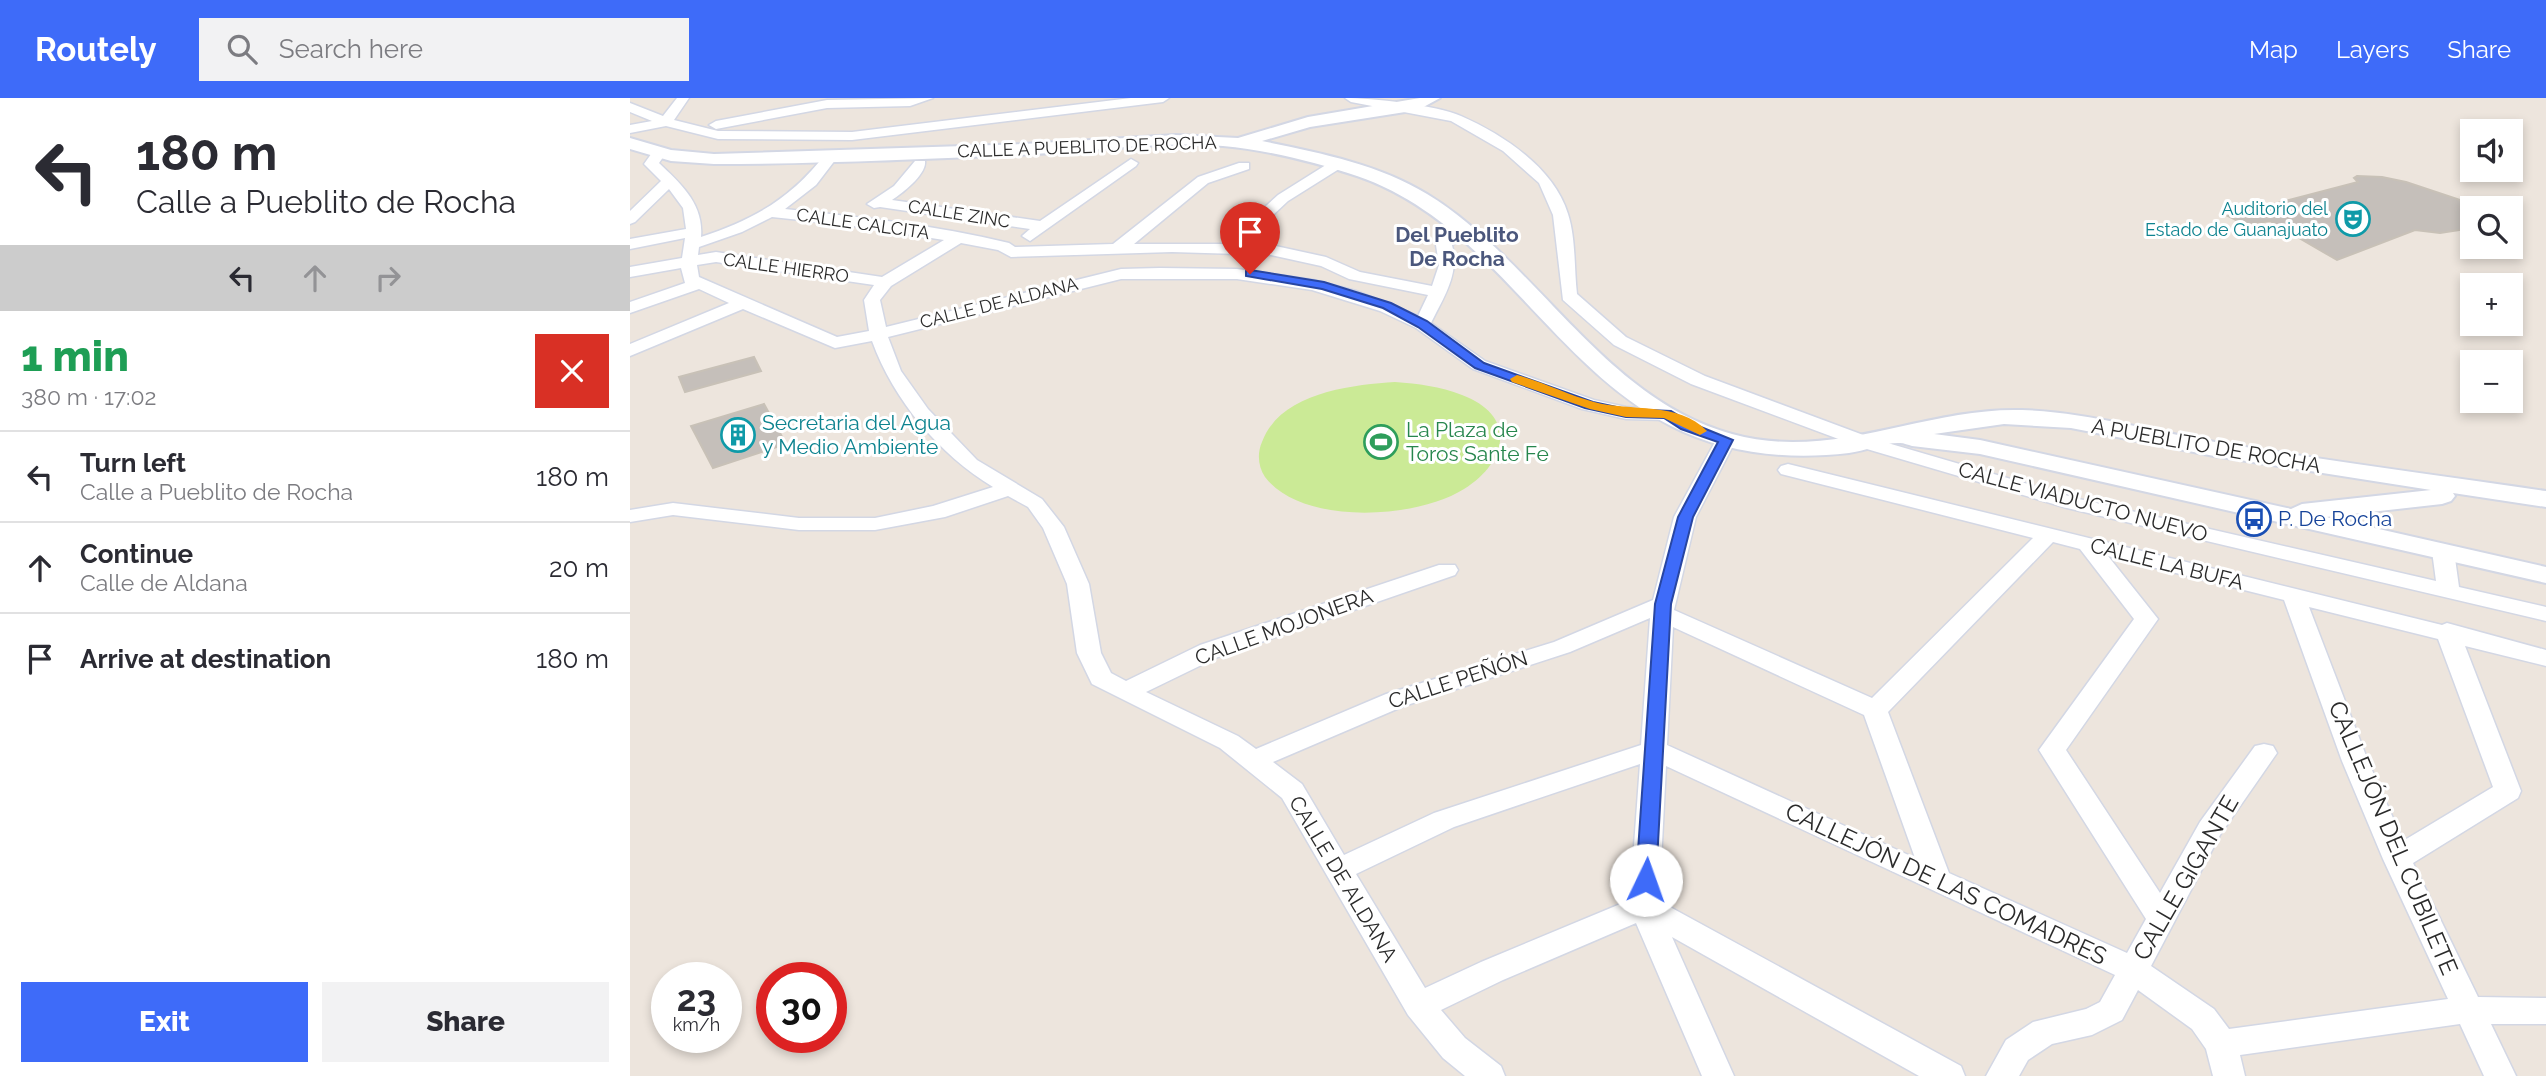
<!DOCTYPE html>
<html lang="en">
<head>
<meta charset="utf-8">
<style>
	:root { --surface:#fff; --page:#f2f2f3; --text:#2b2b33; --muted:#7c7c81; --line:#e1e1e2; --accent:#3e6bf9 }
	body { margin:0; font-family:Raleway,sans-serif; background:var(--page); color:var(--text); height:100vh; display:flex; flex-direction:column; font-size:26px; white-space:nowrap }
	* { box-sizing:border-box; margin:0 }
	p { font-size:23px; color:var(--muted) }
	.icon { flex:none; width:38px; height:38px; fill:none; stroke:currentColor; stroke-width:2; stroke-linecap:round; stroke-linejoin:round }
	.map { position:relative; flex:1; overflow:hidden }
	.panel { display:flex; flex-direction:column; background:var(--surface); width:630px }
	.panel>* { flex:none }
	.guide { background:#fff; color:var(--text); overflow:hidden }
	.buttons { position:absolute; left:1830px; top:21px; display:grid; gap:14px }
	.buttons a { display:grid; place-items:center; width:63px; height:63px; border-radius:0px; background:var(--surface); box-shadow:0 4px 10px #0003; font-size:35px }
	.speed { position:absolute; left:21px; top:864px; display:flex; gap:14px; font-size:35px; font-weight:700; text-align:center }
	.speed>* { display:grid; place-content:center; width:91px; height:91px; border-radius:50%; background:var(--surface); box-shadow:0 4px 10px #0003; line-height:1 }
	.speed small { font-size:18px; font-weight:400 }
	.speed .limit { border:10px solid #d22; background:#fff; color:#111 }
	.pin { position:absolute; display:grid; place-items:center; width:60px; height:60px; color:#fff; margin:-72px -30px; border-radius:50% 50% 50% 0; rotate:-45deg; box-shadow:0 0 7px #0007 }
	.pin .icon { rotate:45deg }
	.me { position:absolute; width:77px; margin:-38px; rotate:3deg; stroke-linejoin:round; filter:drop-shadow(0 0 5px #0008) }
	.turn { display:flex; align-items:center; gap:24px; height:147px; padding:0 21px; font-size:32px }
	.turn .icon { width:91px; height:91px; stroke-width:2.5 }
	.turn b { display:block; font-size:49px; line-height:60px }
	.lanes { display:flex; align-items:center; height:66px; padding:0 21px; background:#0003; justify-content:center; gap:35px; direction:ltr }
	.lanes .off { opacity:.35 }
	.round { display:grid; place-items:center; flex:none; width:74px; height:74px; border-radius:0px; background:var(--page) }
	.overview { display:flex; align-items:center; justify-content:space-between; height:119px; padding:0 21px }
	h1 { font-size:42px; font-weight:800; line-height:52px; color:#1e9e55 }
	.action { display:flex; gap:14px; margin-top:auto; padding:14px 21px }
	.action a { flex:1; height:80px; border-radius:0px; background:var(--accent); color:#fff; font-size:28px; font-weight:800; line-height:80px; text-align:center }
	.action a+a { background:var(--page); color:var(--text) }
	ul { padding:0; list-style:none }
	li { display:flex; align-items:center; gap:21px; height:91px; padding:0 21px; border-top:2px solid var(--line) }
	li div { flex:1 }
	li b { display:block; font-size:26px }
	li em { font-style:normal }
	header { display:flex; align-items:center; gap:42px; box-sizing:border-box; height:98px; padding:0 35px; background:var(--accent); color:#fff }
	header strong { font-size:33px }
	nav { display:flex; gap:38px; margin-inline-start:auto; font-size:24px }
	.search { width:490px; height:63px; background:var(--page); display:flex; align-items:center; gap:18px; box-sizing:border-box; padding:0 24px; border-radius:0px; color:var(--muted); font-size:26px }
	main { display:flex; flex:1; min-height:0 }
	.map>svg:first-child { display:block }
</style>
</head>
<body>
<header>
<strong>Routely</strong>
<div class="search"><svg class="icon" aria-label="search" viewBox="0 0 24 24"><circle cx="10" cy="10" r="6"/><path d="M15 15l6 6"/></svg>Search here</div>
<nav><a>Map</a><a>Layers</a><a>Share</a></nav>
</header>
<main>
<section class="panel">
<div class="guide">
<div class="turn"><svg class="icon" aria-label="left" viewBox="0 0 24 24"><path d="M17 20v-9H6M10 6l-5 5 5 5"/></svg><div><b>180 m</b>Calle a Pueblito de Rocha</div></div>
<div class="lanes"><svg class="icon" aria-label="left" viewBox="0 0 24 24"><path d="M17 20v-9H6M10 6l-5 5 5 5"/></svg><svg class="icon off" aria-label="ahead" viewBox="0 0 24 24"><path d="M12 20V5M6 11l6-6 6 6"/></svg><svg class="icon off" aria-label="right" viewBox="0 0 24 24"><path d="M7 20v-9h11M14 6l5 5-5 5"/></svg></div>
</div>
<div class="overview"><div><h1>1 min</h1><p>380 m · 17:02</p></div><a class="round" style="background:#d93025;color:#fff"><svg class="icon" aria-label="close" viewBox="0 0 24 24"><path d="M6 6l12 12M18 6L6 18"/></svg></a></div>
<ul>
<li><svg class="icon" aria-label="left" viewBox="0 0 24 24"><path d="M17 20v-9H6M10 6l-5 5 5 5"/></svg><div><b>Turn left</b><p>Calle a Pueblito de Rocha</p></div><em>180 m</em></li>
<li><svg class="icon" aria-label="ahead" viewBox="0 0 24 24"><path d="M12 20V5M6 11l6-6 6 6"/></svg><div><b>Continue</b><p>Calle de Aldana</p></div><em>20 m</em></li>
<li><svg class="icon" aria-label="arrive" viewBox="0 0 24 24"><path d="M6 21V4h12l-3 4 3 4H6"/></svg><div><b>Arrive at destination</b></div><em>180 m</em></li>
</ul>
<div class="action"><a>Exit</a><a>Share</a></div>
</section>
<div class="map">
<svg width="1916" height="978" viewBox="0 0 1916 978">
	<rect width="100%" height="100%" fill="#ede5dd"/>
	<path fill="#cbea96" d="M765,284C788,286 810,288 832,297C888,318 877,364 834,391C787,421 672,428 635,379C628,369 627,355 632,344C650,295 720,287 765,284Z"/>
	<path fill="#c5bfba" stroke="#c8c1b7" stroke-width="2" d="M1727,78L1752,79L1776,84L1854,110H1843V130L1810,135L1785,132L1707,162L1640,123L1616,127L1598,118L1728,84L1724,80Z
		M124,259L131,273L55,294L49,279Z
		M134,306L156,346L83,370L61,328Z"/>
	<g fill="none" stroke-linecap="round" stroke-linejoin="round">
		<g stroke="#d3d7e4" stroke-width="3">
			<path id="minor" d="M47,0H59L44,22L88,33L222,34L501,0H539L533,4L222,42L88,41L36,28L0,35V27L22,23L0,14V5L33,18Z
				M303,0L280,8L197,10L86,31L79,27L86,23L197,2Z
				M715,0C742,0 806,7 831,18C874,37 924,70 938,116C946,141 944,171 947,196L996,239L1075,278L1244,341L1449,401L1806,483L1802,453L1805,448H1821L1824,453L1829,489L1916,509V523L1437,410L1230,349L1061,286L984,247L933,202L923,117L909,85L873,53L821,23L721,4Z
				M29,51L36,55L29,65C51,86 74,106 71,139C125,121 162,100 197,54L202,53L209,57L186,87L155,111C229,119 306,127 379,145L385,149L483,146L568,79L609,65H619V71L578,85L504,146H594L648,97L699,65H709V71L658,103L612,146L641,147L696,159L730,174L802,188L809,167L806,147C814,136 830,130 843,133L846,136L822,147C830,176 813,200 801,225L855,263L964,302L996,309L1044,312L1047,316L1037,322L996,321L952,311L843,271L786,230L750,213L682,192L607,181H491L258,239L271,273L298,311L347,362L412,401L434,429L459,486L471,555L481,575L496,583L570,547L809,467H825L828,472L825,477L588,559L516,594L608,638L626,651L756,596L924,544L1023,502L1044,419L1086,342L1089,338H1103L1106,342L1066,419L1044,512L1242,600L1403,440L1151,376L1148,372L1151,368L1158,366L1812,527L1817,525L1916,552V568L1835,548L1891,693L1888,700L1783,765L1848,899L1916,900V926H1861L1886,978H1854L1830,926L1610,957L1615,978H1583L1576,951L1562,931L1508,892L1492,922L1462,937L1422,946L1398,962L1389,978H1356L1376,942L1403,924L1456,911L1470,904L1485,877L1036,668L1029,803L1331,968L1335,978H1289L1042,839L1104,978H1072L1006,825L873,882L811,912L835,940L871,968L875,978H835L813,960L778,917L652,700L590,650L462,586L447,555L437,486L413,430L398,409L378,398L315,419L245,432H169L43,417L0,424V412L43,405L169,420H245L303,408L363,389C309,356 264,303 242,243L205,250L113,211L0,258V246L99,205L69,191L0,215V204L55,185L51,170L0,179V169L52,160L55,140L0,151V141L56,131L53,110L39,91L5,124L0,126V113L31,83L14,66L24,52ZM142,119L217,127L314,142L252,179L86,154L68,157L69,149L112,134ZM331,145L368,152L381,159L542,154L641,157L691,168L719,181L798,197L788,218L726,193L683,182L607,171L530,170L491,171L256,229L250,202L261,188ZM86,164L244,187L234,202L239,233L207,239L69,179L67,167ZM1423,444L1450,451L1504,521L1409,652L1516,821L1497,855L1319,775L1258,614ZM1478,458L1654,502L1712,663L1753,761L1818,901L1599,931L1584,911L1521,868L1590,737L1647,655L1643,648L1634,646L1625,648L1570,724L1530,795L1436,652L1528,521ZM1679,509L1808,541L1863,689L1773,743L1738,663ZM1020,520L1011,647L804,715L714,757L672,686L643,664L774,608L940,554ZM1043,529L1234,617L1285,760L1037,647ZM1010,666L1000,802L851,864L795,890L726,776L824,729Z
				M501,61L508,65L506,68L400,143L392,138L400,131L250,109L244,110L237,106L264,88L285,63H295C297,76 273,95 262,102L410,123Z"/>
		</g>
		<g stroke="#d3d7e4" stroke-width="4">
			<path id="tertiary" d="M790,0H810L788,12L680,29L632,43C686,54 749,66 797,96C907,163 972,300 1102,336C1202,364 1294,309 1392,312C1457,314 1520,333 1585,344C1695,363 1806,377 1916,393V409L1823,395L1825,398L1821,403L1812,406L1696,419L1916,469V485L1350,356L1282,348C1278,347 1274,345 1270,345C1257,344 1234,353 1219,355C1158,362 1096,356 1041,328C920,266 861,124 727,78C684,64 638,52 593,48C530,43 467,53 404,56C298,61 190,66 84,66L41,63L0,51V40L41,52L84,56L393,46L546,37L608,40L678,19ZM1374,326L1441,330L1584,358L1801,392L1672,406L1661,411L1350,342L1304,336Z"/>
		</g>
		<use href="#minor" fill="#fff" fill-rule="evenodd"/>
		<use href="#tertiary" fill="#fff" fill-rule="evenodd"/>
	</g>
	<path fill="#3e6bf9" stroke="#2846a2" stroke-width="2" d="M620,172L694,184L761,205L797,223L854,265L963,304L996,311L1041,313L1061,325L1103,342L1063,419L1041,506L1026,782L1023,788L1016,790L1009,788L1006,782L1025,506L1048,419L1088,344L1051,331L1034,320L996,319L955,310L845,270L788,229L753,210L692,191L616,178V173Z"/>
	<path fill="#f59e0b" d="M887,277C913,284 938,297 964,304C1001,314 1048,303 1077,333L1070,337L1034,320L996,319L960,311L882,284L880,281Z"/>
	<defs>
		<g id="theatre-ring" transform="scale(1.75)"><circle r="9.5" fill="#fff" stroke="#0f9aa8" stroke-width="1.5"/><path d="M-5-5.5Q0-4 5-5.5V0Q5 5 0 6Q-5 5-5 0ZM-3.3-2.5H-1v1.5H-3.3ZM1-2.5H3.3v1.5H1ZM-2.8 1Q0 5.5 2.8 1Z" fill="#0f9aa8"/></g>
		<g id="building-ring" transform="scale(1.75)"><circle r="9.5" fill="#fff" stroke="#0f9aa8" stroke-width="1.5"/><path d="M-4-6H4V6H1V3H-1V6H-4ZM-2.5-4.3h1.7v1.8h-1.7ZM.8-4.3h1.7v1.8H.8ZM-2.5-1h1.7V.8h-1.7ZM.8-1h1.7V.8H.8Z" fill="#0f9aa8"/></g>
		<g id="stadium-ring" transform="scale(1.75)"><circle r="9.5" fill="#fff" stroke="#2e9e5b" stroke-width="1.5"/><path d="M0-5a6.5 5 0 1 0 0 10a6.5 5 0 1 0 0-10ZM-3.5-1.8h7v3.6h-7Z" fill="#2e9e5b"/></g>
		<g id="bus-ring" transform="scale(1.75)"><circle r="9.5" fill="#fff" stroke="#1a4fb4" stroke-width="1.5"/><path d="M-5-6H5V4H4V6H2V4H-2V6H-4V4H-5ZM-3.5-4V0h7V-4ZM-3.5 1.2v1.5H-2V1.2ZM2 1.2v1.5H3.5V1.2Z" fill="#1a4fb4"/></g>
	</defs>
	<g fill-rule="evenodd">
		<use href="#theatre-ring" x="1723" y="121"/>
		<use href="#building-ring" x="108" y="337"/>
		<use href="#stadium-ring" x="751" y="344"/>
		<use href="#bus-ring" x="1624" y="421"/>
	</g>
	<g text-anchor="middle" stroke-width="6" stroke-linejoin="round" paint-order="stroke">
		<g font-size="18" fill="#2b2b2b" stroke="#fff">
			<text transform="translate(457 49) rotate(-2)" y="6">CALLE A PUEBLITO DE ROCHA</text>
			<text transform="translate(329 116) rotate(9)" y="6">CALLE ZINC</text>
			<text transform="translate(233 126) rotate(8)" y="6">CALLE CALCITA</text>
			<text transform="translate(156 170) rotate(8)" y="6">CALLE HIERRO</text>
			<text transform="translate(369 205) rotate(-14)" y="6">CALLE DE ALDANA</text>
		</g>
		<g font-size="18" fill="#0d838f" stroke="#fff" text-anchor="end">
			<text x="1698" y="117">Auditorio del<tspan x="1698" dy="21">Estado de Guanajuato</tspan></text>
		</g>
		<g font-size="21" font-weight="bold" fill="#4b577c" stroke="#fff">
			<text x="827" y="144">Del Pueblito<tspan x="827" dy="24">De Rocha</tspan></text>
		</g>
		<g font-size="21" fill="#0d838f" stroke="#fff" text-anchor="start">
			<text x="132" y="332">Secretaria del Agua<tspan x="132" dy="24">y Medio Ambiente</tspan></text>
		</g>
		<g font-size="21" fill="#27864d" stroke="#fff" text-anchor="start">
			<text x="776" y="339">La Plaza de<tspan x="776" dy="24">Toros Sante Fe</tspan></text>
		</g>
		<g font-size="21" fill="#2b2b2b" stroke="#fff">
			<text transform="translate(1576 348) rotate(10)" y="7">A PUEBLITO DE ROCHA</text>
			<text transform="translate(1453 404) rotate(15)" y="7">CALLE VIADUCTO NUEVO</text>
			<text transform="translate(1537 466) rotate(14)" y="7">CALLE LA BUFA</text>
			<text transform="translate(654 529) rotate(-20)" y="7">CALLE MOJONERA</text>
			<text transform="translate(828 582) rotate(-18)" y="7">CALLE PEÑÓN</text>
			<text transform="translate(713 781) rotate(59)" y="7">CALLE DE ALDANA</text>
		</g>
		<g font-size="21" fill="#164399" stroke="#fff" text-anchor="start">
			<text x="1648" y="428">P. De Rocha</text>
		</g>
		<g font-size="24" fill="#2b2b2b" stroke="#fff">
			<text transform="translate(1763 740) rotate(67)" y="8">CALLEJÓN DEL CUBILETE</text>
			<text transform="translate(1556 780) rotate(-60)" y="8">CALLE GIGANTE</text>
			<text transform="translate(1316 786) rotate(25)" y="8">CALLEJÓN DE LAS COMADRES</text>
		</g>
	</g>
</svg>
<div class="buttons">
<a><svg class="icon" aria-label="sound" viewBox="0 0 24 24"><path d="M4 9h4l5-4v14l-5-4H4zM17 9q2 3 0 6"/></svg></a>
<a><svg class="icon" aria-label="search" viewBox="0 0 24 24"><circle cx="10" cy="10" r="6"/><path d="M15 15l6 6"/></svg></a>
<a>+</a>
<a>−</a>
</div>
<div class="speed"><div>23<small>km/h</small></div><div class="limit">30</div></div>
<div class="pin" style="left:620px;top:176px;background:#d93025"><svg class="icon" aria-label="arrive" viewBox="0 0 24 24"><path d="M6 21V4h12l-3 4 3 4H6"/></svg></div>
<svg class="me" style="left:1016px;top:782px" viewBox="-20 -20 40 40"><circle r="19" fill="#fff"/><path d="M0-13L10 11 0 6-10 11z" fill="#3e6bf9"/></svg>
</div>
</main>
</body>
</html>
